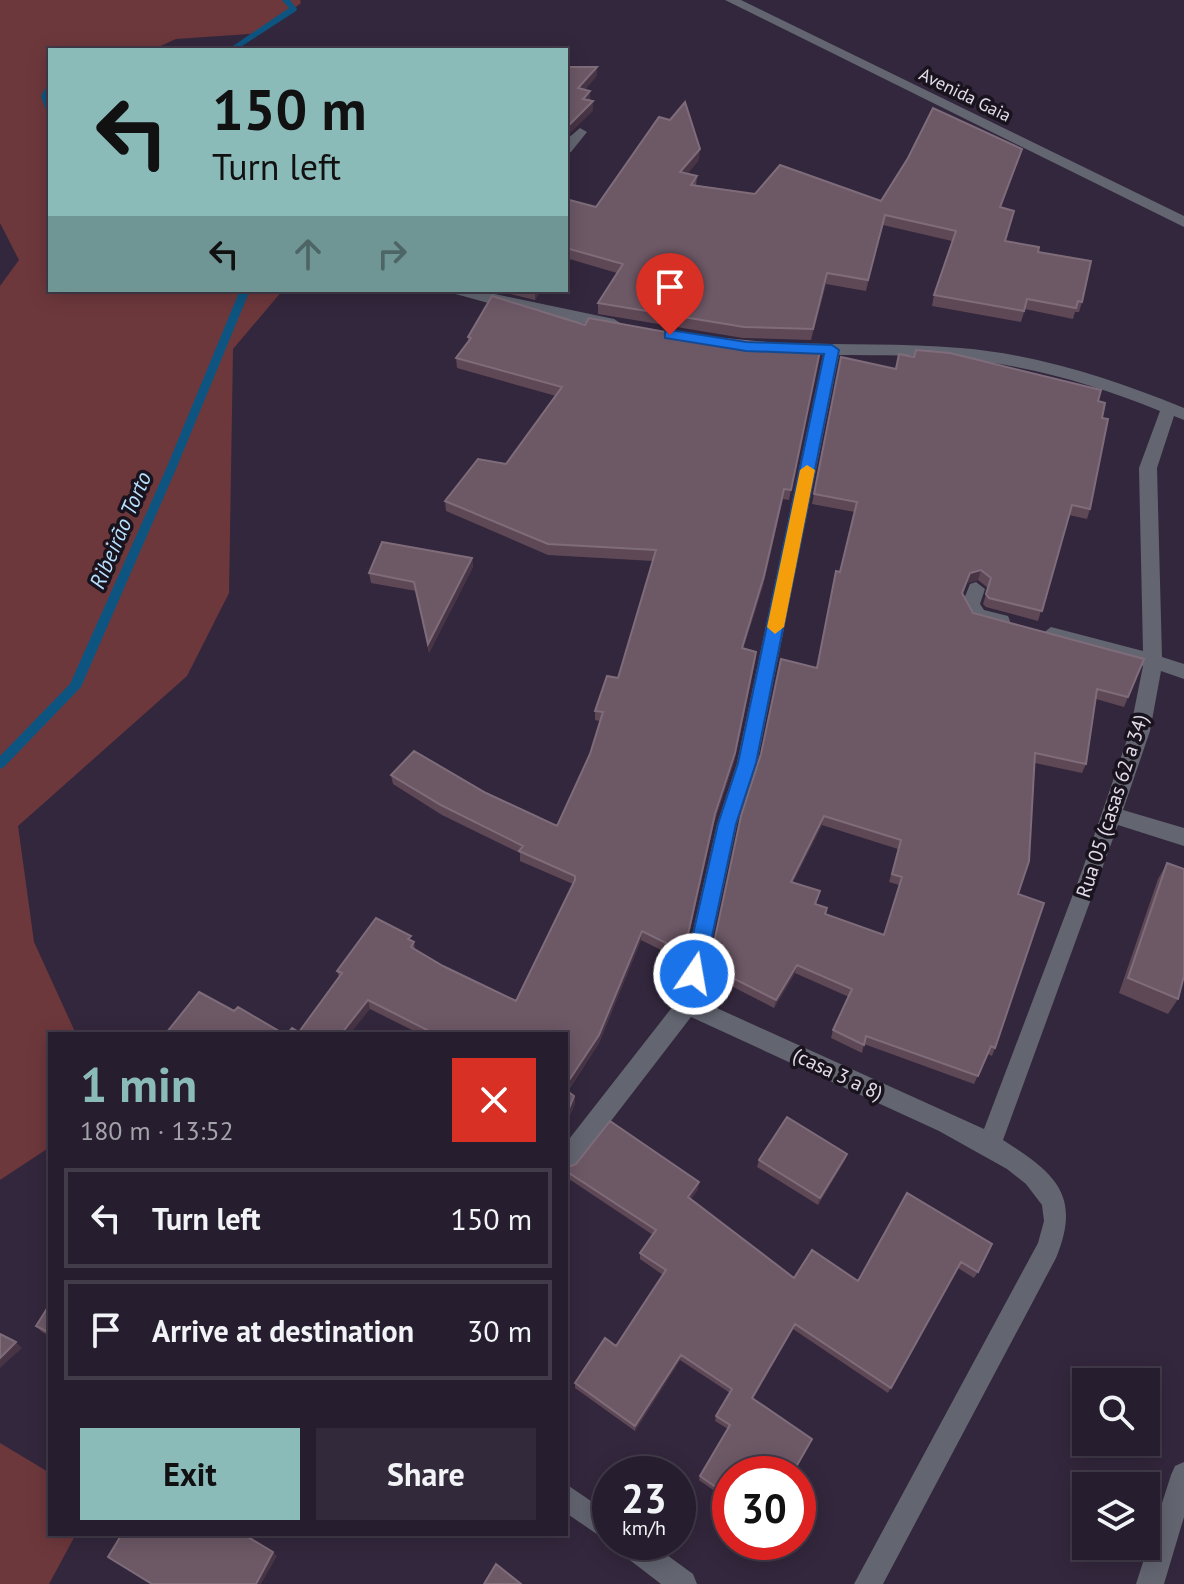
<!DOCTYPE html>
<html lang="en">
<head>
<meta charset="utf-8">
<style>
	:root { --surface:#261d2e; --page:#322a3a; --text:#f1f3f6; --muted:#a4a2aa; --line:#423b4a; --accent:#8bbbb9 }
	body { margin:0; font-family:"PT Sans",sans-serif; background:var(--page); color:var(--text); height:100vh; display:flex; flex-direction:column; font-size:30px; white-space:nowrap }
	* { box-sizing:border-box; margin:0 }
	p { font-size:26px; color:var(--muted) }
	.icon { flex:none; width:44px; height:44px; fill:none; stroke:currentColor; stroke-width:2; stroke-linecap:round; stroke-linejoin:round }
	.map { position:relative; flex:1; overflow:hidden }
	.side { position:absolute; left:48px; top:1032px; width:520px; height:504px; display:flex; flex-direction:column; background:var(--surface); border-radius:0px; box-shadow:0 4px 20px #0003,0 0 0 2px var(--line) }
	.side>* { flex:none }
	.banner { position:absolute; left:48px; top:48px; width:520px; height:244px; border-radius:0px; box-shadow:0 4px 20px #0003,0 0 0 2px var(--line); background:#8bbbb9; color:#111; overflow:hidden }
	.controls { position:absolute; left:1072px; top:1368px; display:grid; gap:16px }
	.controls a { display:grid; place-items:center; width:88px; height:88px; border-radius:0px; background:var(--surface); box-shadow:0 4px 20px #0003,0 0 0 2px var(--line); font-size:40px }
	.speed { position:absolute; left:592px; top:1456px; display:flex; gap:16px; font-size:40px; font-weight:700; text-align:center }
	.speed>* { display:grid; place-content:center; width:104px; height:104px; border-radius:50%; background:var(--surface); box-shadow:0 4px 20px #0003,0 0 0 2px var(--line); line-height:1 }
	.speed small { font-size:20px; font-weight:400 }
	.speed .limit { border:12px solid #d22; background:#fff; color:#111 }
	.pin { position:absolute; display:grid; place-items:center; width:68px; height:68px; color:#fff; margin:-82px -34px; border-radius:50% 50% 50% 0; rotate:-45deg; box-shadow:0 0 8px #0007 }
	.pin .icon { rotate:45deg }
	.me { position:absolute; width:88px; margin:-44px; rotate:12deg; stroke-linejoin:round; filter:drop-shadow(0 0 6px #0008) }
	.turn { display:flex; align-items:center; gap:28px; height:168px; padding:0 32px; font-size:36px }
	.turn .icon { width:104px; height:104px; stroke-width:2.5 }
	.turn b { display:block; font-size:56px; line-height:68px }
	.lanes { display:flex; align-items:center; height:76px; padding:0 32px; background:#0003; justify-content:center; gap:40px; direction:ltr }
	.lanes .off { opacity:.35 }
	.round { display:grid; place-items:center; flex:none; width:84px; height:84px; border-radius:0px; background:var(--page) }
	.overview { display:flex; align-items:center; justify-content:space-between; height:136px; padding:0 32px }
	h1 { font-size:48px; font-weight:700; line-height:60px; color:var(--accent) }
	.primary-button { display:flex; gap:16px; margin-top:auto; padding:16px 32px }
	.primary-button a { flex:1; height:92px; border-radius:0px; background:var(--accent); color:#111; font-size:32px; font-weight:700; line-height:92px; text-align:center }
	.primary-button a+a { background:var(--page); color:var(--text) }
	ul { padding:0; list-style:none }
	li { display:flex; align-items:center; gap:24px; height:100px; margin:0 16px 12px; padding:0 16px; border:4px solid var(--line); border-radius:0px }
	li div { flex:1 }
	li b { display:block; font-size:30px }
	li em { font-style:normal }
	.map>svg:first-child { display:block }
</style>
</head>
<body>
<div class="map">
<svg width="1184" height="1584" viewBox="0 0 1184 1584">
	<rect width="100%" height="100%" fill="#33273d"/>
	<path fill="#6d383c" d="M0,0H300L301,3L262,33L176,39L152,50H50V290H283L233,349L229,593L187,676L18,826L34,942L76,1034H50V1147L0,1180V286L19,260L0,223Z
		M0,1443L50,1473V1534H76L49,1584H0Z"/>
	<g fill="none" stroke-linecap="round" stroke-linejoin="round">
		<path fill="#0d5580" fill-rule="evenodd" d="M282,0H290L297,9L296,11L236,50H227L289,8Z
			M47,86H50V113L46,110L41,96Z
			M240,290H250L176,469L81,687L4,767L0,769V756L70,684L166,469Z"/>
		<path fill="#636671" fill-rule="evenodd" d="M725,0H741L1184,216V227Z
			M580,128L587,132L571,152L566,153V140Z
			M449,290H476L614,319L622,324L614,329L517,311L452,293Z
			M788,343C845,345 903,343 960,348C1037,354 1112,379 1184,408V420L1174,416L1157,468L1162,657L1184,664V679L1161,671L1150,731L1123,810L1184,828V846L1118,825L1003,1140C1055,1173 1082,1195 1056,1258L883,1584H854L1038,1243L1044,1221L1042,1205L1026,1184L1007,1169L939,1131L691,1017L574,1169L566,1172V1143L677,1001L717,824L737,763L823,355L782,352V344ZM839,355C880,356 922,354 963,359C1031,366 1097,385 1160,411L1139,468L1143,651L1051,627L1042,634L1051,641L1143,666L1130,731L1083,868L984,1129L699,1000L737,824L757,763Z
			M976,582L985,589L980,604L984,610L1008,616L1010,621L1008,626L1001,628L971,620L962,604L970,584Z
			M1184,1462V1517L1164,1584H1136L1171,1475L1175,1466Z
			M566,1484L610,1514V1542H613L610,1543L566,1513Z
			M614,1542H649L693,1574L697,1584H661L618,1551Z"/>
	</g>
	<path fill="#5f4856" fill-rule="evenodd" d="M1019,159L1001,208L1006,241L1038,252L1082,302L1079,312H1075L1073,319L1025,309L1021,322L932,306L934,295L952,241L883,225L866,291L826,284L811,340L743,338L598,314V303L617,273L566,258V199L596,207L699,160L687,174L697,176L696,186L755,194L881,201Z
		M501,290H541L535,300L502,292Z
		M585,325L820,351L789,500L783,499L763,586L743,649L756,652L755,662L734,762L714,823L683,961L641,940L599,1043L568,1091L574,1096L575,1103L566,1125V1034H420L370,1009L299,1032L339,977L337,971L412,942H414L415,950L443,966L516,1001L573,884L520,861V853L442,815L393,784L391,775L486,793L557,826L590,754L600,721L595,720V711L618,678L653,561L548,555L446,511L445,501L506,464L556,396L457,368L456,358L468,341V337Z
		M896,369L1098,401L1102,418L1090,509L1087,519L1069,515L1038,621L986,607L983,604L988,588L978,580L967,583L963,594L973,613L1144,659L1124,707L1096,699L1086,764L1082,773L1035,763L1018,894L995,1048L992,1056L988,1054L974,1084L864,1044L862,1053L831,1038L833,1030L849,997L795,973L774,1008L708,974L709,966L817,668L855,512L812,504L814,494ZM822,825L898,849L889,882L899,885L884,935L826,915L827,908L816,904L820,891L793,882Z
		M472,558L473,567L429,653L416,591L371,583L369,573Z
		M1167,863L1178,999L1168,1014L1119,993L1158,879Z
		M847,1154L845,1160L818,1205L757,1167L759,1160Z
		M566,1168L698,1189L691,1199L794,1278L858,1281L907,1193L978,1272L974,1278L958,1268L888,1393L793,1329L753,1399L730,1474V1502L699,1480L700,1476L728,1429L715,1421L716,1416L730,1393L680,1360L635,1431L575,1388V1383L616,1346L663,1275L640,1259V1253L653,1235L566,1177Z
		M50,1304V1336L42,1332L36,1326Z"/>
	<path fill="#473445" d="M597,67V76L578,98V88Z
		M590,91V101L583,99Z
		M593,101V111L566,137V128Z
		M700,149L699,160L680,183V172Z
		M1022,149L1019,159L997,218L1000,207Z
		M885,215L883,225L866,291L868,280Z
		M827,273L826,284L811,340L813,329Z
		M535,290H541L535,300Z
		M784,489L763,586L740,659L742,648Z
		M472,558L473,567L429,653L428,644Z
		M981,570L978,580L967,583L959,603L970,573Z
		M756,652L734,762L714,823L683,961L684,952L715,814Z
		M824,816L822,825L789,890L791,882Z
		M642,931L641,940L599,1043L566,1093V1085Z
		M797,965L795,973L774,1008L776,1000Z
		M368,1000L370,1009L350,1034H341Z
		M574,1096L575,1103L566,1125V1116Z
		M847,1154L845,1160L818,1205L820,1198Z
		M699,1182L698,1189L687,1204L688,1197Z
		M795,1324L793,1329L750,1403L752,1398Z
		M16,1342L22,1348L0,1368V1358Z
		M681,1355L680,1360L635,1431V1426Z
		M249,1534H256L252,1541L248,1537Z
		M273,1552L277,1556L261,1584H256Z"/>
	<path fill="#6d5866" stroke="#7f6c7a" stroke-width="2" fill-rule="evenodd" d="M566,67H597L578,88L590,91L583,99L593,101L566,128Z
		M685,102L700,149L680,172L697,176L691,185L755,194L780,165L881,201L908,158L933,108L1022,149L1000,207L1014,211L1005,241L1039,247L1038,252L1091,261L1082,302L1078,301L1076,308L1027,299L1024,311L934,295L956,231L885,215L868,280L827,273L813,329L744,327L598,303L623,264L566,248V199L596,207L659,117L670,120Z
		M492,296L585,325L589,318L682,335L808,347L820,351L791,490L784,489L764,576L742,648L756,652L735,753L715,814L684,952L642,931L599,1035L566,1085V1034H435L368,1000L341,1034H287L292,1028L299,1032L342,973L337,971L376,918L411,936L408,939L414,942L411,947L443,966L516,1001L575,880V876L519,851L523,846L441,805L391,775L414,751L486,793L557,826L590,754L603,712L595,711L607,676L618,678L656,550L548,544L445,501L478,459L506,464L562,387L456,358L471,338L468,337Z
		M916,350L950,353L1101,390L1098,401L1105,403L1102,418L1108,419L1090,509L1072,505L1042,611L989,598L986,594L991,578L981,570L970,573L962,593L973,613L1144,659L1128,697L1097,689L1086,764L1035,753L1029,861L1018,894L1044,903L995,1048L991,1046L978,1076L866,1036L864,1045L833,1030L852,989L797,965L776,1000L709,966L741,816L761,754L781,659L817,668L836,571L840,572L857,502L814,494L841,357L896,369L899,354L914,357ZM824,816L901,840L892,874L902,877L884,935L825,914L827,908L815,904L820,891L791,882Z
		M382,542L472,558L428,644L414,582L369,573Z
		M1167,863L1184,869V976L1178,999L1128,978Z
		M199,992L234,1011L238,1007L284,1034H171L167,1032Z
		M566,1090L574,1096L566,1116Z
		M787,1117L847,1154L820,1198L759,1160Z
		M610,1121L699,1182L688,1197L794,1278L812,1250L858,1281L907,1193L992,1244L978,1272L961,1262L891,1388L795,1324L752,1398L812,1439L792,1474H730V1497L700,1476L730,1425L716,1416L732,1389L681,1355L635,1426L575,1383L605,1338L616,1346L666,1270L640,1253L656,1230L566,1171V1168L576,1164Z
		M50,1304V1333L36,1326Z
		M0,1334L16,1342L0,1358Z
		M122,1534H249L248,1537L273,1552L256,1584H152L108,1557Z
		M496,1564L521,1584H484Z"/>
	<path fill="#1a73e8" stroke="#114b97" stroke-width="2" d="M670,330L746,342L832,345L839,350L756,763L736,824L704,974L701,981L694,983L687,981L684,974L718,824L738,763L824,354L746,351L665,338V332Z"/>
	<path fill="#f59e0b" d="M807,465L815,470L784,627L775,634L767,627L800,470Z"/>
	<g text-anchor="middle" stroke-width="7" stroke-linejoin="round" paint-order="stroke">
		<g font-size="18" fill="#e2dbe9" stroke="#18131d">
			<text transform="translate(965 95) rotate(26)" y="6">Avenida Gaia</text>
		</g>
		<g font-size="20" fill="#e2dbe9" stroke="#18131d">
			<text transform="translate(1112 806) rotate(-72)" y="7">Rua 05 (casas 62 a 34)</text>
			<text transform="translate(838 1074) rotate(25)" y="7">(casa 3 a 8)</text>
		</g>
		<g font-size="22" font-style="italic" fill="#b7dffe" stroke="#18131d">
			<text transform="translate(120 530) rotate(-67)" y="8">Ribeirão Torto</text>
		</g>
	</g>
</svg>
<div class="controls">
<a><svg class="icon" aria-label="search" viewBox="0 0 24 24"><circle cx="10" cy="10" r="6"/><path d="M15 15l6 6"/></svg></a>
<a><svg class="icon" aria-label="layers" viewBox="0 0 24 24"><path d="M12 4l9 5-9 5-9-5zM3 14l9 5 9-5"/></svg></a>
</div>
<div class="speed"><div>23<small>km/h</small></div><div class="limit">30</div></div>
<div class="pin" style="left:670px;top:335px;background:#d93025"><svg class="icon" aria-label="arrive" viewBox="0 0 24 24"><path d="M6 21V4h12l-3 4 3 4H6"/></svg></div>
<svg class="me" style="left:694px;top:974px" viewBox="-20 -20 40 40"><circle r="17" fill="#1a73e8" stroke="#fff" stroke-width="3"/><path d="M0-11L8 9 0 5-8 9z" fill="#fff"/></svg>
<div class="banner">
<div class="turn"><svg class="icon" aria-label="left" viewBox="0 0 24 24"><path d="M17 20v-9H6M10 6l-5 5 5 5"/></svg><div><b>150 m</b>Turn left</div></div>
<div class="lanes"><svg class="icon" aria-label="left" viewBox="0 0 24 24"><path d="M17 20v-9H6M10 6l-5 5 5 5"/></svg><svg class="icon off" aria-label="ahead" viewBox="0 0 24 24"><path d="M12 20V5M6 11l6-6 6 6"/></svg><svg class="icon off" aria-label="right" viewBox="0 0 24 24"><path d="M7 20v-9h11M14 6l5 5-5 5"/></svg></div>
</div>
<section class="side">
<div class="overview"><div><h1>1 min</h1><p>180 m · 13:52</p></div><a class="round" style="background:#d93025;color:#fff"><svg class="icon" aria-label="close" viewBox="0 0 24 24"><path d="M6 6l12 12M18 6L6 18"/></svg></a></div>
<ul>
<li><svg class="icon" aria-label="left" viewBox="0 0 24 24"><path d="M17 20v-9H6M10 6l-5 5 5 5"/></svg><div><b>Turn left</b></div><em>150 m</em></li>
<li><svg class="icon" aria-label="arrive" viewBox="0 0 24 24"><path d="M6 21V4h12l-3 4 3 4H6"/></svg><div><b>Arrive at destination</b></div><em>30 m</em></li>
</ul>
<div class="primary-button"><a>Exit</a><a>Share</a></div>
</section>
</div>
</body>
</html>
